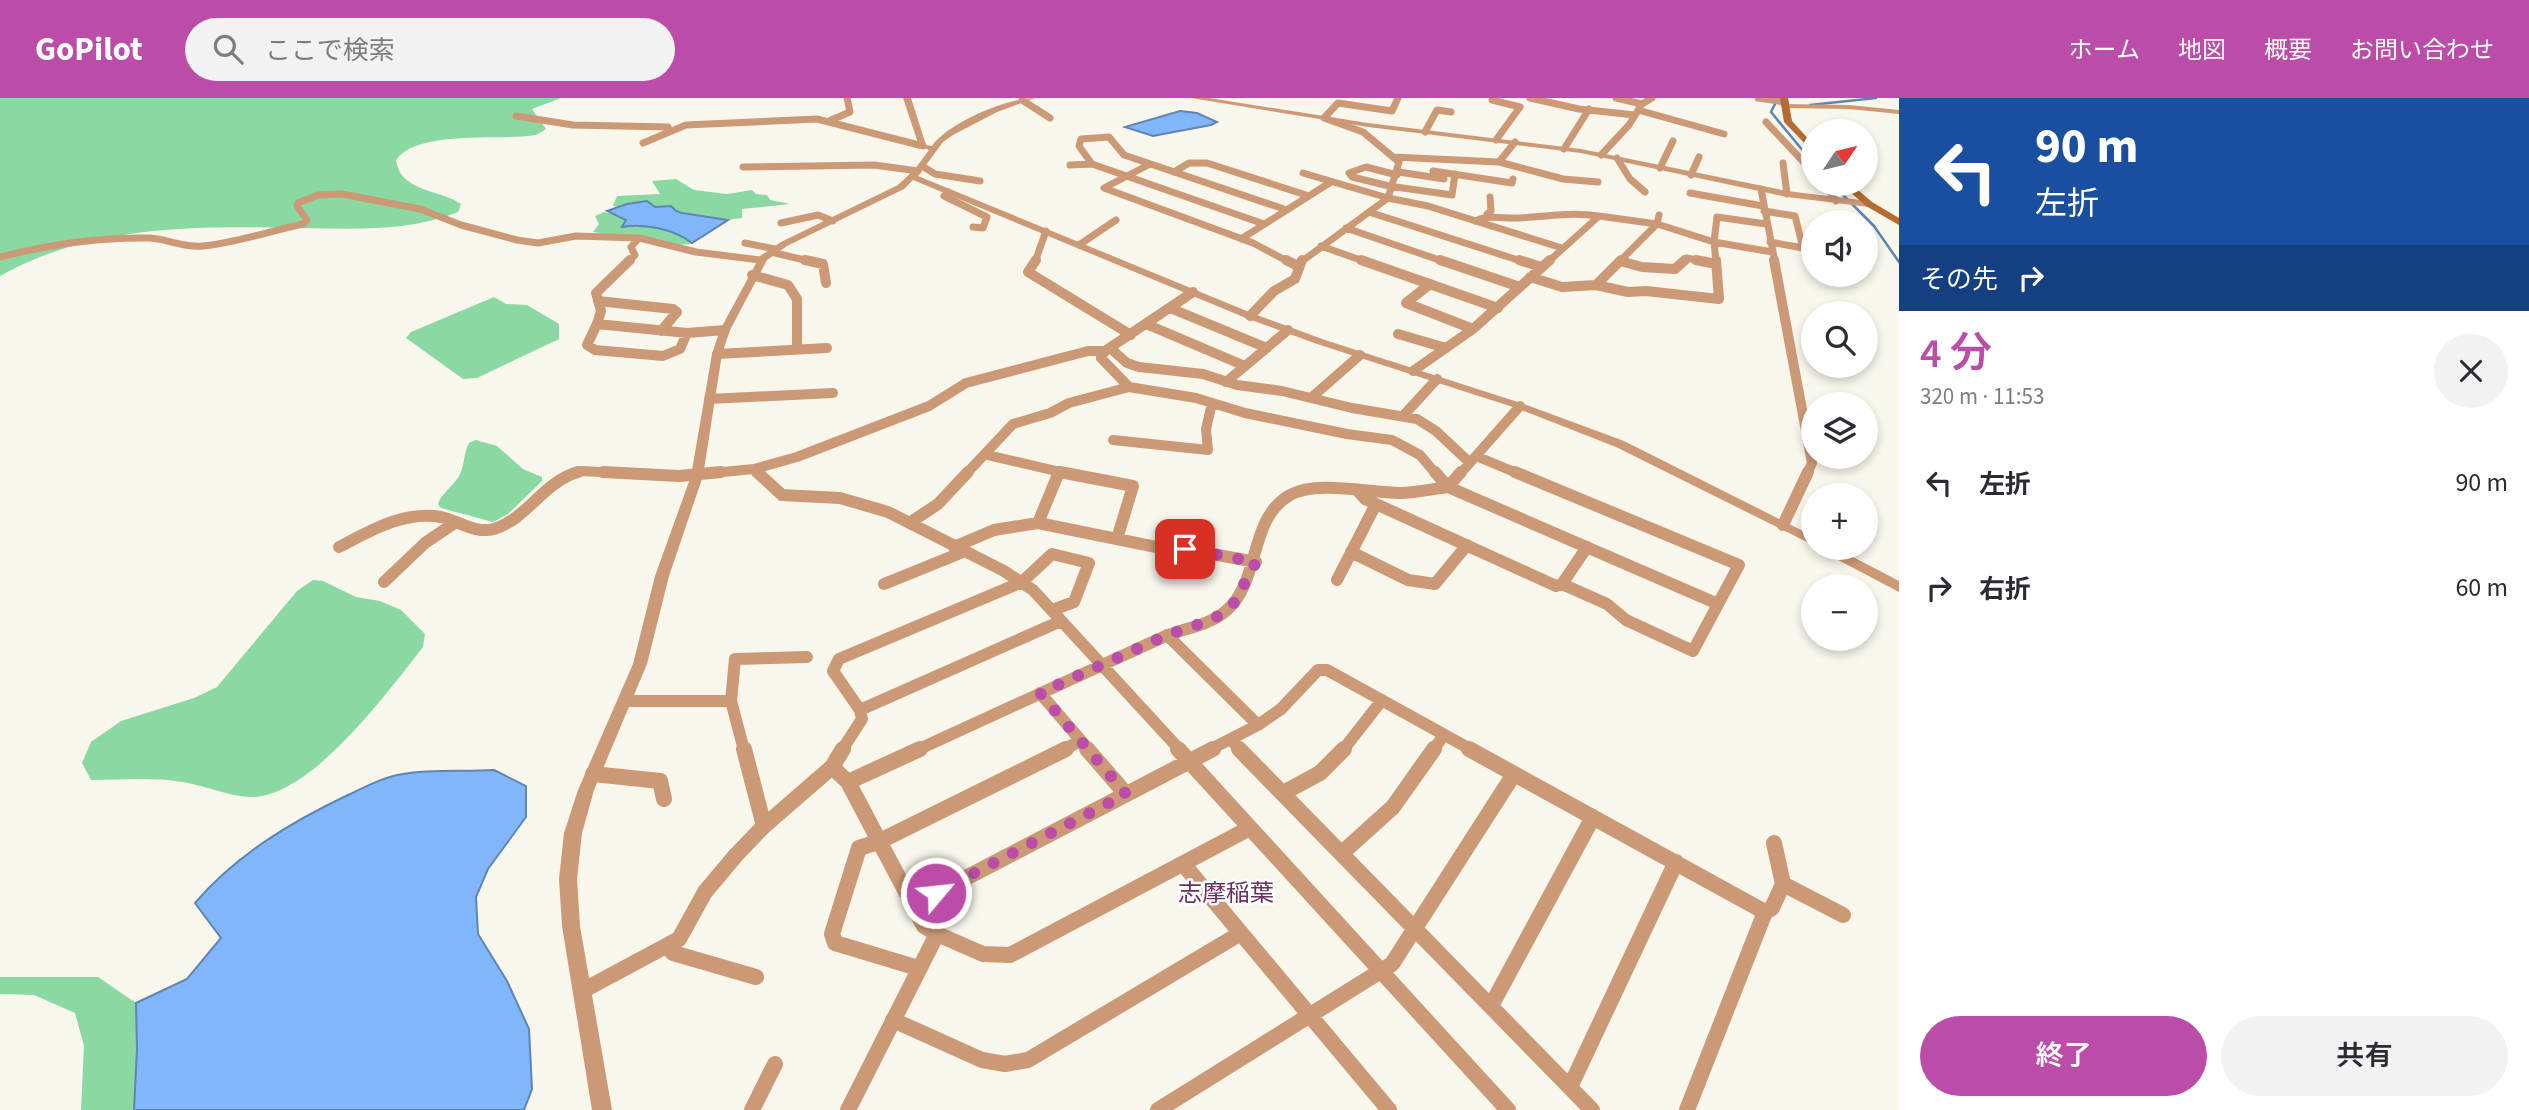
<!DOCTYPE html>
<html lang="ja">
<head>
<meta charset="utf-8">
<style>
	:root { --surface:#fff; --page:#f2f2f3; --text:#2b2b33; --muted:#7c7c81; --accent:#bb4ca8 }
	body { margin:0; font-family:"Source Sans 3","Noto Sans JP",sans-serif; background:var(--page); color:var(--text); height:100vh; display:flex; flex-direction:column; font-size:26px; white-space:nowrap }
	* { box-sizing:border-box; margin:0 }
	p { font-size:23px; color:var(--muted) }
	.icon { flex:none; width:38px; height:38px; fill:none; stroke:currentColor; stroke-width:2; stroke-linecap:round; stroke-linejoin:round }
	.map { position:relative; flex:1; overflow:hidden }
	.drawer { display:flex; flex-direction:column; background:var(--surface); width:630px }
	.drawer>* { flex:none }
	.top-card { background:#1a4fa0; color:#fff; overflow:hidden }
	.needle { width:46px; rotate:55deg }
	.buttons { position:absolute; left:1801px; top:21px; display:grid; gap:14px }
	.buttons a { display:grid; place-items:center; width:77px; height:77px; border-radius:50%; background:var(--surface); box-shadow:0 4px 10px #0003; font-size:35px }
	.pin { position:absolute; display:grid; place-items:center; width:60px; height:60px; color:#fff; margin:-30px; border-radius:14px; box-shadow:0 4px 10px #0006 }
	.me { position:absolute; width:77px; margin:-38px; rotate:62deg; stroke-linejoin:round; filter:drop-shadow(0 0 5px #0008) }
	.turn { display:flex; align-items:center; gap:24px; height:147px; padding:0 21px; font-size:32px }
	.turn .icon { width:91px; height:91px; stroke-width:2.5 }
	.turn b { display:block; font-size:49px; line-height:60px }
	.then { display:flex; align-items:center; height:66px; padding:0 21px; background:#0003; gap:14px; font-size:26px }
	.round { display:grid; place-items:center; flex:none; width:74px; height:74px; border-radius:37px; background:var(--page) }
	.headline { display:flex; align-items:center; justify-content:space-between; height:119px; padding:0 21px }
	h1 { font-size:42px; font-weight:600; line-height:52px; color:var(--accent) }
	.button { display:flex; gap:14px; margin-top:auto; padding:14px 21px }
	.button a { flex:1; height:80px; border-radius:42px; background:var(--accent); color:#fff; font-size:28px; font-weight:600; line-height:80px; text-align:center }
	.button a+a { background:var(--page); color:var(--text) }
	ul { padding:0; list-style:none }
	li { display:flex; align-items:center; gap:21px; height:105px; padding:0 21px }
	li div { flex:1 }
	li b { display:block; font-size:26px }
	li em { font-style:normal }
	header { display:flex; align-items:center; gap:42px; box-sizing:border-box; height:98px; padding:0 35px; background:var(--accent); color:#fff }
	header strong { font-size:33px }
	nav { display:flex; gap:38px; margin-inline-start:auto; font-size:24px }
	.search { width:490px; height:63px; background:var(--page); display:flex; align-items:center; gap:18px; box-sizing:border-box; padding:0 24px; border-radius:38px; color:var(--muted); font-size:26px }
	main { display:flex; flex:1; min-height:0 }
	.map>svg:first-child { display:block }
</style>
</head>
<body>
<header>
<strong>GoPilot</strong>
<div class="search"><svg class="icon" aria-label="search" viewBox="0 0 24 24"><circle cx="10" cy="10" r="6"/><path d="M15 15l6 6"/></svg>ここで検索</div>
<nav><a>ホーム</a><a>地図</a><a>概要</a><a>お問い合わせ</a></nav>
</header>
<main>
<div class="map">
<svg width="1899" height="1012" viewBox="0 0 1899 1012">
	<rect width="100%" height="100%" fill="#f9f6eb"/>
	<path fill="#8ad9a2" d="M0,0H561L532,11L546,31L536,37C501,43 417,31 396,62C400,94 439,91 461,106L458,114C408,134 353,131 300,130C199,128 92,126 0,178Z
		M676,81L694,92L727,96L752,92L756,96L767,97L770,102L790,106L742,111V120L719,123L613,108L617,98L660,96L652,83Z
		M604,114L653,127L693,142V146L675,147L593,134L599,126L595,118Z
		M494,199L506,206L527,207L559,226V241L477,280L463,281L406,240L411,234Z
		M476,342L497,348L523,371L542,379V383L508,416L493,424L441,410L438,406C441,396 453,388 459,378C465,367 463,356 469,345Z
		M313,482L323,483L356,499L380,503L401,512L425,536L423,549C389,592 310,701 250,699C227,698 204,687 182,684C151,679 122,682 91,682L82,665L91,644L121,623L194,600L217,589L297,493Z
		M0,879H98L136,905L137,951L134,1012H81L84,948L75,915L34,897L0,896Z"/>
	<path fill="#81b7fa" stroke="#5f85b3" stroke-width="2" d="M1180,13L1197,15L1217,24L1211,27L1153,38L1125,29Z
		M647,103L655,109L671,108L676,113L682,115L728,122L692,145C674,131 644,125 622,129L626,122L607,113L627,106Z
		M494,672L526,688V719L488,771L476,799L478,836L507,883L529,931L532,991L524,1012H134L137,951L136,905L187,881L221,840L195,805C236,757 291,724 348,697C365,689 383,679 403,676C432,671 465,674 494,672Z"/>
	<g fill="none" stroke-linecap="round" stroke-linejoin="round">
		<path stroke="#5f85b3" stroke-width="2.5" d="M1775,6L1771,14L1813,65
			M1810,7L1876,0
			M1832,86L1874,128L1899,164"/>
		<path stroke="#c97" stroke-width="7" d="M1530,0L1579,11L1635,17
			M1616,0L1642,6
			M1758,0L1785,4
			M1022,2L1050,20
			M1492,2L1520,9L1496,42
			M1638,12L1724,36
			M516,18L573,27L668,29
			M831,22L850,14L847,0
			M1766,24L1813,74
			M1425,34L1437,12L1451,14
			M643,45L686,27L817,21L923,48
			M1564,51L1589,11
			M1601,57L1629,27L1642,6L1652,0
			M1393,59L1499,64L1515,44
			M1617,60L1630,81L1645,94
			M1499,64L1563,81L1598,84
			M1783,65L1787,96
			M1150,66L1104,90L1253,145L1289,164
			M1070,67L1092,66
			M922,68L935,76L980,83
			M743,69L874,67L918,73
			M1660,70L1673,43
			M1433,73L1512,85L1513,81
			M1174,74L1189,65H1207L1309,98
			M1399,74L1444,81
			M1303,75L1388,100L1428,108L1562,150
			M1397,77L1366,69L1349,75L1352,79L1389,88L1452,97L1455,76
			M1691,77L1699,59
			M1825,86L1836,103
			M1761,91L1775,164
			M948,94L944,98L987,119L983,130L973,129
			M1690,95L1763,108
			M1388,100L1399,64L1363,34L1324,20L1338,5L1392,13L1398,0
			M1764,113L1795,118L1803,150L1770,144
			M1369,114L1524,164
			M1487,116L1491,113L1490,99
			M1599,118L1657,126L1714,144L1772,154
			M1475,123C1490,116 1504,121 1520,120C1546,118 1572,114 1599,118L1548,164
			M781,125L818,117L833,123
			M1264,126L1092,66L1079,48L1081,41L1109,39L1124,57L1287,112
			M1346,130L1445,164
			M1241,141L1331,84
			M745,145L775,151
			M1079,147L1116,122
			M1321,148L1366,164
			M771,154L813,164
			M0,159C50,146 98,139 150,140C168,141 183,150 203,148C236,145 270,133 303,126L307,122L297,108L298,105L318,97L342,96L420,111L461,127L517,142L538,145L576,138L639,140L696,154L760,162
			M628,164L635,157L631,149L639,140
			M1035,164L1046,133
			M1301,164L1388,100
			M1619,164L1657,126L1659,117
			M1683,164L1687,160L1705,164
			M1716,164L1714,144L1717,119L1766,126"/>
		<path stroke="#c97" stroke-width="10" d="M630,162L596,195L601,213L597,226L687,235L725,232
			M805,162L823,166L826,185
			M1036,162L1028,174L1131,237
			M1286,162L1298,168
			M1361,162L1498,210
			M1440,162L1520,189
			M1519,162L1541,169
			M1696,162L1716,166
			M1774,162L1812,365L1807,376
			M1620,163L1642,169L1675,171L1685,162
			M752,177L788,187L797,201V252
			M1530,179L1562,189L1596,187L1628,194L1646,193L1719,201L1716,162
			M1430,186L1406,205L1473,231
			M1596,187L1621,162
			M598,203L673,211L677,214L661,233
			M1170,210L1267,250
			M1250,218L1274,193L1295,181L1302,162
			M597,226L587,247L595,252L663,258L680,251L687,235
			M1146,226L1245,268
			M1398,236L1446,250
			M1110,250L1127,265L1139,269L1203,276L1237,287L1282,293L1352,310L1417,321L1436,333L1470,365
			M1105,253L1101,260L1129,289
			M717,256L827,250
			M1413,273L1473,231L1550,162
			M1226,284L1288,232
			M1311,300L1360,257
			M709,301L833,295
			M1403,318L1437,281
			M1113,342L1208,352L1206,331L1212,305
			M987,357L1069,376
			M1476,358L1519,376
			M754,371L759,376
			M572,376L582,373L637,376
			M702,376L754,371L797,359L929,308L966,285L1088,253H1105L1193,194
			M966,376L1013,326L1050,315L1069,305L1129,289L1196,300L1245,315L1347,336L1392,342L1420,357L1436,376
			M1460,376L1520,308"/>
		<path stroke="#c97" stroke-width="12" d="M603,374L679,378L721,374
			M757,374L782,397L840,400L888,414L1004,473L1033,492L1180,652
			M1060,374L1133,388L1117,441
			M1435,374L1448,389L1718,506
			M1515,374L1739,467L1693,553L1626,522L1607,506L1562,486
			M1358,393L1365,401L1556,488L1562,486L1587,449
			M911,424L938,406L968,374
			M1038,425L1059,374
			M1783,427L1808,374
			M339,449C370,433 405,412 441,419C459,423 475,436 494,431C527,421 543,384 578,374
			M954,449L994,432L1038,425L1171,452L1185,451L1256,464
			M1351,454L1408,482L1435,486L1467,447
			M1337,482L1376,406
			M384,484L425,445L456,424
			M884,486L963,454
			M1167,537L1258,627
			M1040,595L1089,652
			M624,603H731
			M860,612L1061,523
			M1231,642L1241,652
			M744,652L731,603L735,561L807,559
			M842,652L862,621L860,612L833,573L839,561L1022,484L1052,456L1089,465L1074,504L1052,512
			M917,652C997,615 1078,578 1159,541C1181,530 1208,529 1227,512C1261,482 1248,421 1290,397C1318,382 1368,395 1400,395C1416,395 1432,391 1448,389L1461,374
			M1062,652L1081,643
			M1209,652L1258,627L1281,611L1318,572H1327L1472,652
			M1343,652L1382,602
			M1433,652L1444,637"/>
		<path stroke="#c97" stroke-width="16" d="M744,651L764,728
			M1087,651L1126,696
			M1178,651L1508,1012
			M1239,651L1592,1012
			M1469,651L1765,814L1687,1012
			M832,669L848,684L924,828L937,836L848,1012
			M593,676L660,683L664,701
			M848,684L920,651
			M1283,695L1320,675L1344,651
			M1774,745L1783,786
			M1342,755L1393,709L1434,651
			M1184,767L1389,1012
			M912,808L1213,651
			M1765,814L1772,810L1783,786L1843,817
			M937,836L983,856L1010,857L1250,730
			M667,848L673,855L756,879
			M918,870L835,845L832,836L859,750L878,744L1066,651
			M582,893L679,841L705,794L736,757L764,728L832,669L843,651
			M1491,908L1593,719
			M893,922L982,962L1005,966L1028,962L1241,835
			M1570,989L1676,764
			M752,1012L775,966
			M1158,1012L1392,866L1514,676"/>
		<path fill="#c97" fill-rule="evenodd" d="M903,0H911L926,47L932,48C948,25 1007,0 1035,0L997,14L953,37L943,44L918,78L1254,216L1325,242L1524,306L1624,343L1813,438V447L1616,349L1516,310L1317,246L1246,220L913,82L904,91L787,148L767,162L730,232L722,256L703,378L669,478L647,566L594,692L582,735L577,781L580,828L612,1012H592L562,828L559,781L564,735L578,692L633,566L655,478L691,378L712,256L720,232L760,158L781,144L898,87L915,71L929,52L919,48Z
			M1191,0H1209L1368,25L1581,51L1787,93L1869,103L1873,106L1869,109L1787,99L1581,55L1368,29Z
			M1782,6L1849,7L1899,12V16L1849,11L1785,10L1781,8Z
			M1819,450H1836L1899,483V494L1821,453Z"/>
		<path fill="#b46a33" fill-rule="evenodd" d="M1780,0H1788L1792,23L1813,46V54L1784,24Z
			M1841,86H1851L1872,104L1899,120V127L1866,108Z"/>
	</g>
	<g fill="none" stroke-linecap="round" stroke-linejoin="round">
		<path stroke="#bb4ca8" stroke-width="12" stroke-dasharray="0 21.6" d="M936,795L1126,696L1040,595L1167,537L1214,521L1234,505L1256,464L1185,451"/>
	</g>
	<g text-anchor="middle" stroke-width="5" stroke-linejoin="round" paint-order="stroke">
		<g font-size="24" fill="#6a325f" stroke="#fff">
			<text x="1226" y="803">志摩稲葉</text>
		</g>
	</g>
</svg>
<div class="buttons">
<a><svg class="needle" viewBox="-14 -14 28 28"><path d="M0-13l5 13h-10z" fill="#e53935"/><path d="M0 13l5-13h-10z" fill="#7c7c81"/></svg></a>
<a><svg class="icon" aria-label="sound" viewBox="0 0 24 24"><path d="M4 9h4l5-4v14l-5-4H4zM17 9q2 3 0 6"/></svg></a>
<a><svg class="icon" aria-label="search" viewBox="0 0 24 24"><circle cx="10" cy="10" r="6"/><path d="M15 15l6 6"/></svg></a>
<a><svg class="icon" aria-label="layers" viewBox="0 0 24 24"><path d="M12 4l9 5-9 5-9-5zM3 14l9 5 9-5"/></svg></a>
<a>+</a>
<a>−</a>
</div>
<div class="pin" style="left:1185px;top:451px;background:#d93025"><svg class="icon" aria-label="arrive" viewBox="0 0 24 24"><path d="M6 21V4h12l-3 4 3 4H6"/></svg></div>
<svg class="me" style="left:936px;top:795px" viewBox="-20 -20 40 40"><circle r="17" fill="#bb4ca8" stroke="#fff" stroke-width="3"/><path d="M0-11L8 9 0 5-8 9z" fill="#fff"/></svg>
</div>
<section class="drawer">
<div class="top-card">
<div class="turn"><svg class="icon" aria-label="left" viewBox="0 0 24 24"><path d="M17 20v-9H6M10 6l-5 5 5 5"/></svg><div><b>90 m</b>左折</div></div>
<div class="then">その先<svg class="icon" aria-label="right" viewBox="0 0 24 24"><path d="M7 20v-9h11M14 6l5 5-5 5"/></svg></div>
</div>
<div class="headline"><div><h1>4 分</h1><p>320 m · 11:53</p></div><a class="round"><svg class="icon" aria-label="close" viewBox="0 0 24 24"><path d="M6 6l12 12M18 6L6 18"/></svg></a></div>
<ul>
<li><svg class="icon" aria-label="left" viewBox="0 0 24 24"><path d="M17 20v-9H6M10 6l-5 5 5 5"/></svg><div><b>左折</b></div><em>90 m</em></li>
<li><svg class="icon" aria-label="right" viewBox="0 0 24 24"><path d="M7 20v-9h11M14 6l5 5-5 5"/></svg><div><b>右折</b></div><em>60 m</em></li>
</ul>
<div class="button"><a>終了</a><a>共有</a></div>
</section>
</main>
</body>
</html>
